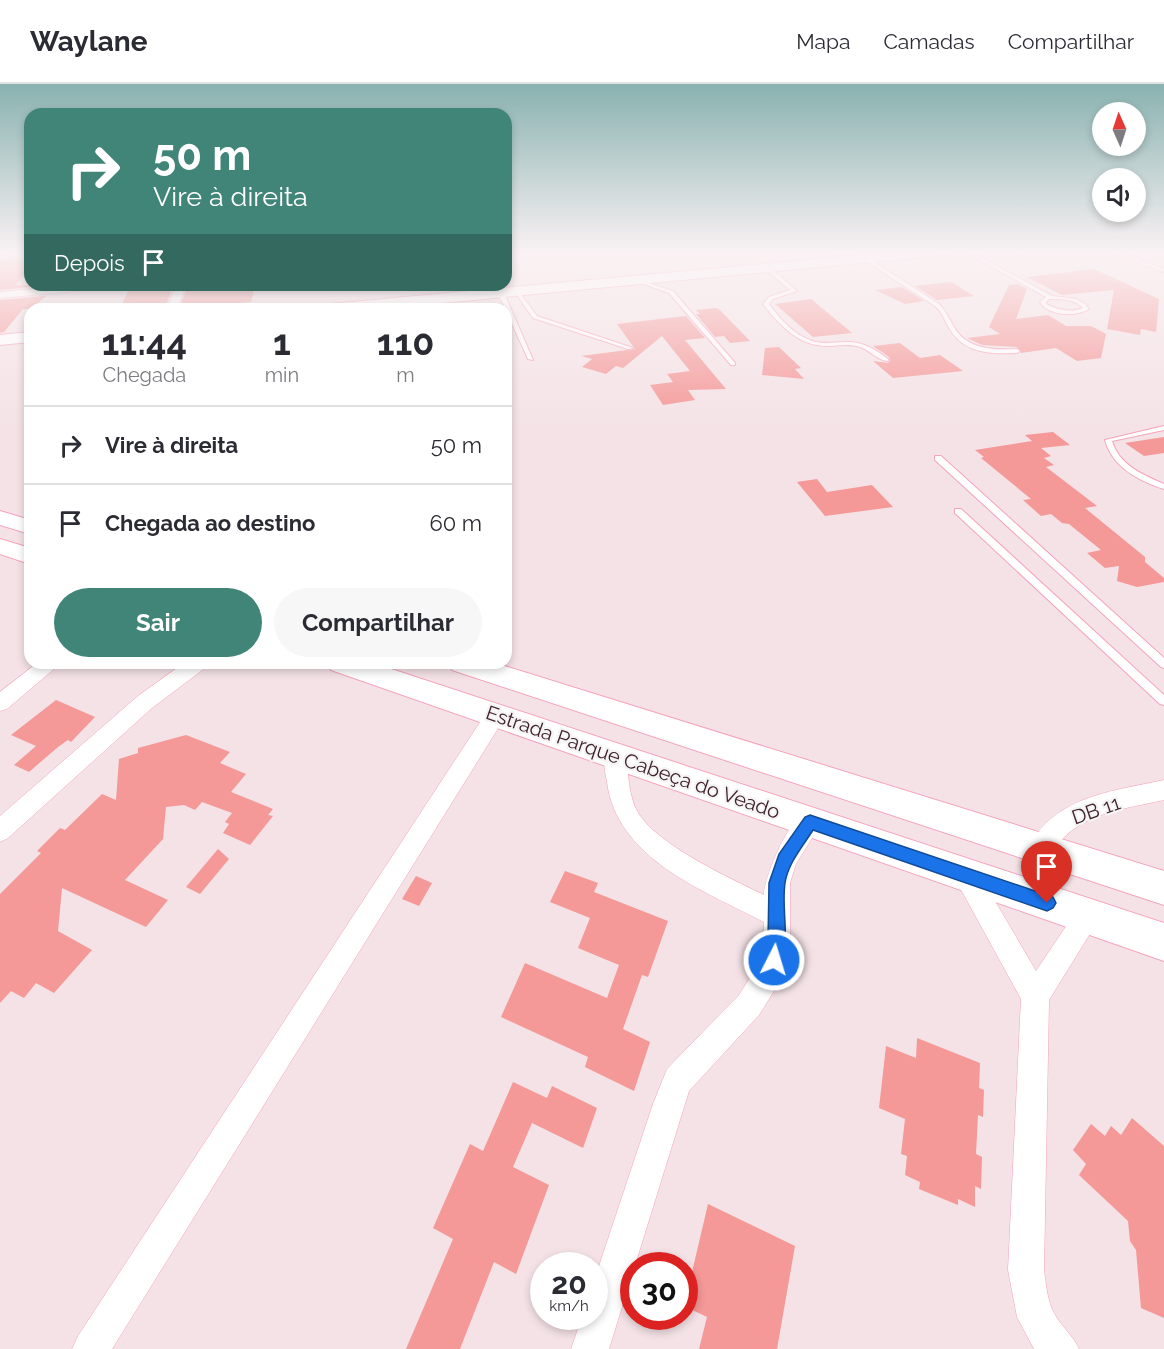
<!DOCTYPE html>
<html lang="pt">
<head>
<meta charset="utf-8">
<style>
	:root { --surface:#fff; --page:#f7f7f7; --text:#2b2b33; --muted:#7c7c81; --line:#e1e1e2; --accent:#418478 }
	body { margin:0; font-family:Raleway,sans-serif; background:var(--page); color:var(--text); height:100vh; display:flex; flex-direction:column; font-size:22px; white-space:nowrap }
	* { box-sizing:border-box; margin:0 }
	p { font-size:20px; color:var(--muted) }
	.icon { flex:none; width:33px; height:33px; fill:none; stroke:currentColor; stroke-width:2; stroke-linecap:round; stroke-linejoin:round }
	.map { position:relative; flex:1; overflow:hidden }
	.sheet { position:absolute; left:24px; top:219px; width:488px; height:366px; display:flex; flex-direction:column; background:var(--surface); border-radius:18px; box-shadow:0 3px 9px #0003 }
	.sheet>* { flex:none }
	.banner { position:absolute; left:24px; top:24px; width:488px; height:183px; border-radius:18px; box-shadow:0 3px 9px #0003; background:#418478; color:#fff; overflow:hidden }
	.needle { width:39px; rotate:357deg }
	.fabs { position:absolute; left:1092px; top:18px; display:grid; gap:12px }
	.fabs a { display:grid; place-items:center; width:54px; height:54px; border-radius:50%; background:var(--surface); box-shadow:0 3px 9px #0003; font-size:30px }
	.speed { position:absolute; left:530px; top:1168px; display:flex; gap:12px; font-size:30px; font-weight:700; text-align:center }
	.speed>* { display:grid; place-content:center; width:78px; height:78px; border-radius:50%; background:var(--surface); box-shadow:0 3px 9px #0003; line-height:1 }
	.speed small { font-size:15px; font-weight:400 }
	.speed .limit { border:9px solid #d22; background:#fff; color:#111 }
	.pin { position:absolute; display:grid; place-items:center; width:51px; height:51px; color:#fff; margin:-62px -26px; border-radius:50% 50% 50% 0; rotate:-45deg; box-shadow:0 0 6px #0007 }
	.pin .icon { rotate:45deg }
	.me { position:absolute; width:66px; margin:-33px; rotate:5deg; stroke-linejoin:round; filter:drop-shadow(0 0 4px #0008) }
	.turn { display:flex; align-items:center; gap:21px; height:126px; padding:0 30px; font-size:27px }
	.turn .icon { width:78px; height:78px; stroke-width:2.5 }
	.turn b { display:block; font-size:42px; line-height:51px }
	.then { display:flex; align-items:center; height:57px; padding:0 30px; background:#0003; gap:12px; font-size:22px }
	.eta { display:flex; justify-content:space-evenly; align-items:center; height:102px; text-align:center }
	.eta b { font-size:36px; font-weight:700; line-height:42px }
	.button { display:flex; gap:12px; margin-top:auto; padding:12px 30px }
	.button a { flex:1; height:69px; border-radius:36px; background:var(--accent); color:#fff; font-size:24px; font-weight:700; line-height:69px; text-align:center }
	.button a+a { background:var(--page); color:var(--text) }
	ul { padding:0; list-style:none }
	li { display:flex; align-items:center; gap:18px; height:78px; padding:0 30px; border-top:2px solid var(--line) }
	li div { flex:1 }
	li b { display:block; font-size:22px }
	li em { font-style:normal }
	header { display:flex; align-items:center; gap:36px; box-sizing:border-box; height:84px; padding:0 30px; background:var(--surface); border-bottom:2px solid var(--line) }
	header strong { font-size:28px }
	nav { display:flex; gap:33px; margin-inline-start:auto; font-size:21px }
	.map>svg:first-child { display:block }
</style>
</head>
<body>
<header>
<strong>Waylane</strong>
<nav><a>Mapa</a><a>Camadas</a><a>Compartilhar</a></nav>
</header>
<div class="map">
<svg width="1164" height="1265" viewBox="0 0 1164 1265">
	<rect width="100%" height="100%" fill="#f4e2e6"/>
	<path fill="#f49898" d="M30,173V183L16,201H52L0,206V176Z
		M1094,185L1159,215L1156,248L1141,245L1140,251L1107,245L1114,206L1062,211L1027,193Z
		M951,198L974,212L937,216L915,202Z
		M1018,200L1027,205L1016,235L1048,231L1066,242H1091L1106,250L1101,274L1077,277L1056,264L1021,269L1017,263L982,261L967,254L1000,250L989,243L1009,201Z
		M173,201L165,225L120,224L129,205Z
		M188,201H255L251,218L213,221L212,225H179Z
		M902,203L924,217L905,220L875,206Z
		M46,212L31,225H23L4,248L0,249V216Z
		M811,215L852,249L813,253L775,220Z
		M716,224L720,226L750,257L730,259L724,252L715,253L696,230H700L696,226Z
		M686,232L705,254L685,256L726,305L688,306L695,316L663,321L650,301L673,298L667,290L690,287L662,252L623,284L616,282L606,290L582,283L592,275L581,272L635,265L617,240Z
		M900,259L920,274L940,271L963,287L893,294L873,277L888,279L890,277L889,273L873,262Z
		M779,263L801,284L795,285L804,295L762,291L765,264Z
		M1053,348L1070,361L1041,364L1051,372L1044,374L1054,381L1046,383L1097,422L1085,424L1145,473V478L1164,494V498L1137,503L1117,497L1119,482L1105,484L1087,469L1101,466L1069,440L1062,439L1051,430L1041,432L1023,416L1031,415L981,374L984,373L975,366L1032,357L1040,364L1025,351Z
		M1164,353V369L1144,372L1125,359Z
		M817,395L827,408L872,401L893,423L825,432L797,398Z
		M56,616L95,633L71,658L68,656L58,663L29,688L14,681L36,662L11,651Z
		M186,651L230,668L220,679L246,690L231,708L273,725L268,731L273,732L250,761L223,749L229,740L225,738L232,729L202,718L195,726L184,721L166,723L163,755L125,796L168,816L146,843L62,804L58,847L92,866L54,909L36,899L24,914L11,907L0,919V810L41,769L37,767L60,744L65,746L102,710L116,716L119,675L138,669V664Z
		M218,765L229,775L200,810L186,803Z
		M565,787L598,799L594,808L668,837L648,893L642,891L623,945L650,958L634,1007L585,983L588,973L501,933L525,879L607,914L619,881L578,864L590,834L550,818Z
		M416,792L432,799L419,822L402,815Z
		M917,954L980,979L979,1004L984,1006L983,1033L978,1031L976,1070L982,1073L981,1105L975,1102V1123L958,1115V1121L919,1105L920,1098L905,1091L907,1072L901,1070L905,1035L879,1024L886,962L916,974Z
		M513,998L547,1014L552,1002L597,1024L583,1064L532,1039L513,1083L549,1101L516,1190L494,1178L460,1265H406L453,1155L433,1144L470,1060L483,1067Z
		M1132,1034L1164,1062V1234L1141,1224L1136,1166L1130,1157L1128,1137L1079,1091L1086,1080L1073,1066L1091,1040L1105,1052L1111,1042L1121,1051Z
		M708,1120L795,1162L777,1265H699L707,1233L684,1222Z"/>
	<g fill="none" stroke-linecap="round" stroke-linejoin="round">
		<g stroke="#f6a3bd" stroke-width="2">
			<path id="lane" d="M964,167H969L1052,212L1076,215L1085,220L1089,225C1076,233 1048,232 1040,218L1046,213ZM1049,215C1061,215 1073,214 1083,224C1070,229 1058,226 1046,220V218Z
				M1108,167H1114L1164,185V188Z
				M30,169V171L0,174V172Z
				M864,174H868L939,220C946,227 949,235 954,243C967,266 994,266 1017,265L1020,267L1017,269C992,270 966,270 951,247C945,238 943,229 935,222L864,176Z
				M765,183H769L797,207L773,215L769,220C781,236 796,253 816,258C826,260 835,258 845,258C862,257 875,265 888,275V277C878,277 870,266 860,263C849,259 838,262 827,262C799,262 779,241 763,220L769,213L790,206L765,185Z
				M636,195L673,207L735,279V281H731L669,209L636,197Z
				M517,205L537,232L633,264L628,265L533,234L514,207Z
				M501,207L504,209L533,276L528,275L498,209Z
				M1164,342V346L1112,357C1119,381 1143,391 1164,400V405C1139,397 1112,383 1105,356Z
				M935,372H941L1164,574V584L1161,583L935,376Z
				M955,425H961L1164,611V621L1160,620L955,429Z"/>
		</g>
		<g stroke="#f6a3bd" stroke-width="1">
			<path id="street" d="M77,201H115L110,204L0,214V208Z
				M176,201H186L177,225H167Z
				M37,579H61L7,625L0,627V608Z
				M184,579H208L205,584L152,624L8,754L0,758V732L138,612Z
				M495,624L502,626L505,632L502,638L112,1265H72L78,1252L488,626Z
				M615,664L623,667L626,673C628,690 629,712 637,727C656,761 730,794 764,811C764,794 790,729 809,728C811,728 817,730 818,731L822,738L796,780L790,799V857L777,902L759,931L689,1007L609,1265H571L582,1233H594V1197L653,1020L667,985L739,911L755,886L764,857V838C703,806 617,775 607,698C605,687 602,676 607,667Z
				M1164,696V716C1120,726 1074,729 1050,772L1041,775L1032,772L1029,764C1053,712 1114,707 1164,696Z
				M966,779L975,783L1036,887L1079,823L1088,819L1097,823L1101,832L1049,916L1044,1186C1046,1199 1047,1217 1054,1229C1061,1243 1073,1251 1079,1265H1034L1017,1233L1008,1186L1021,915L953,791L957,783Z"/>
		</g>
		<g stroke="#f6a3bd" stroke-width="2">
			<path id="secondary" d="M904,167H952L946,171L377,225H321L329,220Z
				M30,248V258L0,261V251Z
				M0,427L30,436V450L0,441Z
				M0,455L30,464V480L0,470Z
				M327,579H373L1164,839V877L331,586Z
				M448,579H495L1164,787V821L452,586Z"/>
		</g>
		<use href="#lane" fill="#fff" fill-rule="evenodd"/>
		<use href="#street" fill="#fff" fill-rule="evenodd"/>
		<use href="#secondary" fill="#fff" fill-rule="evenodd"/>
	</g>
	<linearGradient id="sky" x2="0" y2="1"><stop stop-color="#89b2b0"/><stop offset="0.49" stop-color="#faf2f4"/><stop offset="1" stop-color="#faf2f4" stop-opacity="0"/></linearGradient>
	<rect width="1164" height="344" fill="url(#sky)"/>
	<path fill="#1a73e8" stroke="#114b97" stroke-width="1.5" d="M810,731L1047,811L1053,813L1056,819L1053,824L1047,827L813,746C803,762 788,779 785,799C781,827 791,856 780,882L774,885L767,882L765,876L768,856L769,799L779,770L805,733Z"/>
	<g text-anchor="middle" stroke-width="4.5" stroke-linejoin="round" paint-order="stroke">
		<g font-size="20" fill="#40202a" stroke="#f4f4f4">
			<text transform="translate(633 678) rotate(19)" y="7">Estrada Parque Cabeça do Veado</text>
			<text transform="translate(1096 726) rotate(-19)" y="7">DB 11</text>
		</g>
	</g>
</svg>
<div class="fabs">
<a><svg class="needle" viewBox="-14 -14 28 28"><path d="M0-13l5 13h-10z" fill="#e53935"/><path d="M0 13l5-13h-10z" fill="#7c7c81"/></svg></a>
<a><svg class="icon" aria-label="sound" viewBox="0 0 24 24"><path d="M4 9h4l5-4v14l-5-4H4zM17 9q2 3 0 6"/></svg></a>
</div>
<div class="speed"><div>20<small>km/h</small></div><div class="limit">30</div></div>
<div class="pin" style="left:1047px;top:819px;background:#d93025"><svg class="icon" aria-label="arrive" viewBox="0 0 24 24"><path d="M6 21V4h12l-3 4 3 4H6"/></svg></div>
<svg class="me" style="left:774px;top:876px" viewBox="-20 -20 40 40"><circle r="17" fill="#1a73e8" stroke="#fff" stroke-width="3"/><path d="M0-11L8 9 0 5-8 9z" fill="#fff"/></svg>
<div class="banner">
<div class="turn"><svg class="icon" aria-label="right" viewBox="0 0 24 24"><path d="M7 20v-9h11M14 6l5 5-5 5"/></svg><div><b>50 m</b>Vire à direita</div></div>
<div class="then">Depois<svg class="icon" aria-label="arrive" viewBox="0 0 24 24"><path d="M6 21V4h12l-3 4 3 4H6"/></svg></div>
</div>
<section class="sheet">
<div class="eta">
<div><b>11:44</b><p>Chegada</p></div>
<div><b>1</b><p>min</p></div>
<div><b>110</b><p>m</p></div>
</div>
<ul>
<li><svg class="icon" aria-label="right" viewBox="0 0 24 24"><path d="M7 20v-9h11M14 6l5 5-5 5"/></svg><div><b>Vire à direita</b></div><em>50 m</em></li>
<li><svg class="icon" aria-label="arrive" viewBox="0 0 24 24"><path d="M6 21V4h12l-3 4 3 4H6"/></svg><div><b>Chegada ao destino</b></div><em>60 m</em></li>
</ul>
<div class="button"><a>Sair</a><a>Compartilhar</a></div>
</section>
</div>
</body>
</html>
